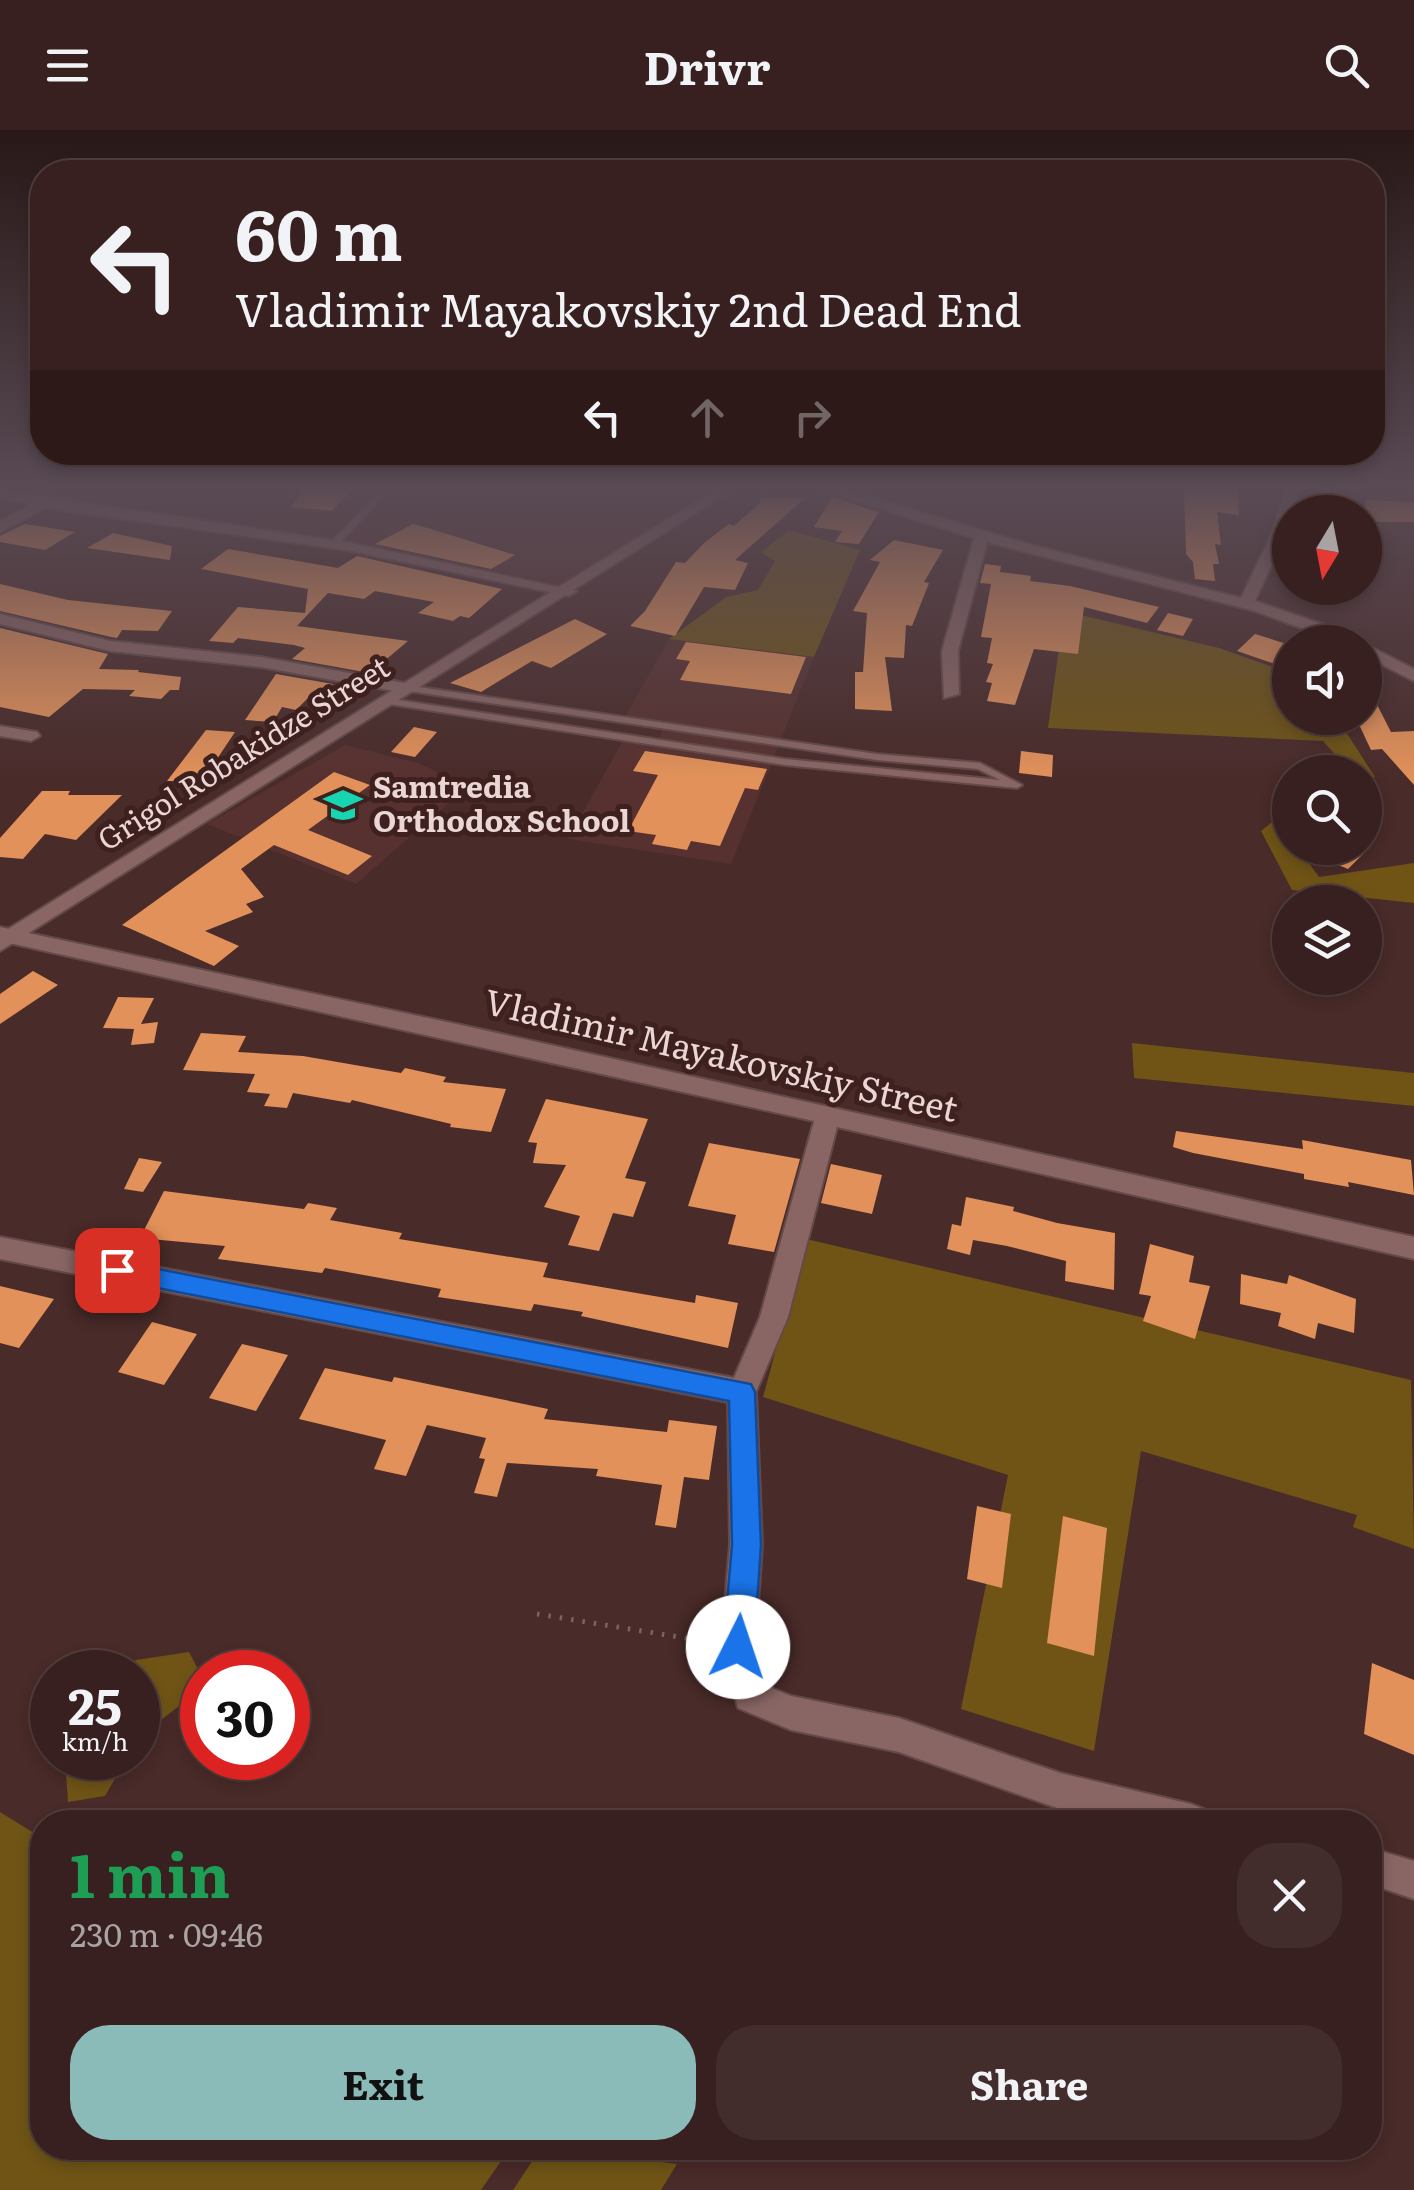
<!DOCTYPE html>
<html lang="en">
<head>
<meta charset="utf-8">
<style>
	:root { --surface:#37201f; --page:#422d2c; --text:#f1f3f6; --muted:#aaa3a4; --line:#513e3d; --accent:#8bbbb9 }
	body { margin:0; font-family:Literata,serif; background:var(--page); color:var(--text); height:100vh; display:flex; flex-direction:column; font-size:38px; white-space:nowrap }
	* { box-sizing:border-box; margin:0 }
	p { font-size:32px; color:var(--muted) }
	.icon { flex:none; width:55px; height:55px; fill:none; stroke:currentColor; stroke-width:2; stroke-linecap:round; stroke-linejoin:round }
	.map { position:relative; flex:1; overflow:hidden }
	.drawer { position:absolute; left:30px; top:1680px; width:1352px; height:350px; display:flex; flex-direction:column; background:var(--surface); border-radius:40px; box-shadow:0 5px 15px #0003,0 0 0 2px var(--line) }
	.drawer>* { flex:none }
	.top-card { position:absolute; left:30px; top:30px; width:1355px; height:305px; border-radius:40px; box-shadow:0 5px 15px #0003,0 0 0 2px var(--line); background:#37201f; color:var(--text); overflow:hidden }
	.needle { width:65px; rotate:190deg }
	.buttons { position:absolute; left:1272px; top:365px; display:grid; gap:20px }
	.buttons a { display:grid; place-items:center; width:110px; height:110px; border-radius:50%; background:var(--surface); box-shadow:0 5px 15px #0003,0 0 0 2px var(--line); font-size:50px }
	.speed { position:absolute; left:30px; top:1520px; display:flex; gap:20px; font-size:50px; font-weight:700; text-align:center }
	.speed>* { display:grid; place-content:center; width:130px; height:130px; border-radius:50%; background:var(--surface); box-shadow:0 5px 15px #0003,0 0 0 2px var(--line); line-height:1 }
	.speed small { font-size:25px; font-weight:400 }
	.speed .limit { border:15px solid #d22; background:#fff; color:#111 }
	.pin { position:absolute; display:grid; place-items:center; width:85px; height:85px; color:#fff; margin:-42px; border-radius:20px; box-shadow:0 5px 15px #0006 }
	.me { position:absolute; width:110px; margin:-55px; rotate:4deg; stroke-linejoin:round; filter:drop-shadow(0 0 8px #0008) }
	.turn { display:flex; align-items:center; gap:35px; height:210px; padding:0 40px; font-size:45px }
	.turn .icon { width:130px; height:130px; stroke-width:2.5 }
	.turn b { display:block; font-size:70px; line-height:85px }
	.lanes { display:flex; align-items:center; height:95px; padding:0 40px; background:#0003; justify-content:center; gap:50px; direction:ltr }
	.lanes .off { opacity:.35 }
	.round { display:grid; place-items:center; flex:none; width:105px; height:105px; border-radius:40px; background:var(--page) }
	.head { display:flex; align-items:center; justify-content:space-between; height:170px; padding:0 40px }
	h1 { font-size:60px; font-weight:700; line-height:75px; color:#1e9e55 }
	.action { display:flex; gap:20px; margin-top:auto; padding:20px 40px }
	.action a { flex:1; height:115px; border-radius:40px; background:var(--accent); color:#111; font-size:40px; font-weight:700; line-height:115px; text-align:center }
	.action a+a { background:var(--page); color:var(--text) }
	header { display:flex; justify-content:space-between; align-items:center; height:130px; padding:0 40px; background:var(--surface); font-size:45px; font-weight:700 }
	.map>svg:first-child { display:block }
</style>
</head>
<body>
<header><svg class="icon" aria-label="menu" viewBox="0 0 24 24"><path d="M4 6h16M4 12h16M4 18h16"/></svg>Drivr<svg class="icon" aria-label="search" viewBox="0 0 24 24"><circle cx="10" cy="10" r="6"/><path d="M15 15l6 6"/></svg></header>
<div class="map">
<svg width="1414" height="2060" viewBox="0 0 1414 2060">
	<rect width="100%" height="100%" fill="#492b29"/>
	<path fill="#57312f" d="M293,361H708L564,455L352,411L251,398Z
		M669,509L814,527L731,734L568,709L622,612L655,616L666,594L625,587Z
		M345,615L418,633L468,656L356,754L207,694Z"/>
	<path fill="#6f5416" d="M789,400L860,420L814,527L669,509L726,467L758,460L775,431L761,422Z
		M1064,481L1219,518L1290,543V588H1337L1375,647L1365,650V642H1330L1342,632L1323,611L1048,598Z
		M1277,688L1290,706V718H1298L1319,747L1414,733V773L1292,760L1261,701Z
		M1132,913L1414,943V976L1134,948Z
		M806,1109L1411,1250L1414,1419L1353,1397L1357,1385L1141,1321L1094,1621L961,1579L1008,1345L763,1267Z
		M189,1522L202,1547V1558L138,1608V1542H118L136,1530Z
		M65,1628H127L105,1666L68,1672Z
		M0,1682L42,1708V2018H510L481,2060H0Z
		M541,2018H551L677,2034L661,2060H513Z"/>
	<path fill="#e2915a" d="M306,360H352L332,381L290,377Z
		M1184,360H1238L1239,385L1217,382L1221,415L1215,414L1219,434H1213L1215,451L1195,449L1193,432L1186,424Z
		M760,367L805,368L735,430L748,433L735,460L704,457L675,506L630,496L645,481L676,432L685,433L705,412L729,394L734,396L760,373Z
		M832,367L879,382L859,414L835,412L842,401L814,397Z
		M1365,370L1414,372V392H1365Z
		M24,394L45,397L75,402L45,420L0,412V406Z
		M413,394L431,399L515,425L491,439L375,414Z
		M113,403L172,416L170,430L87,418Z
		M894,410L943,420L924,452L929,453L912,496L906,495L904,528L885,527L892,581L855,579V542H863L867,483L853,481L880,432L870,430Z
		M228,419L338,438L357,426L502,459L469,488L460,486L453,491L418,483L434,472L375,461L364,469L328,463L297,496L408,511L370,543L292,529L305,518L294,515L238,508L233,513L209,511L238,477L305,483L308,459L201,439Z
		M985,434L1001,436L1000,442L1031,446L1030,451L1070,456L1159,477L1147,493L1084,477L1078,524L1034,519L1015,575L987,571L992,553L986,552L993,534L987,533L992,508L981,507L991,454L980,453Z
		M0,454L68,470L172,481L158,501L122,500L117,508L111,507L0,481Z
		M1168,483L1193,489L1183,506L1157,500Z
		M575,489L607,504L551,538L532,531L481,562L450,553Z
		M0,498L108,524L99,539L139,540L138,542L181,547L179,560H170L161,569L129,566L135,560L83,559L49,587L0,577Z
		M1255,504L1290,515V525L1278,535L1237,521Z
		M686,512L806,527L791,564L680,550L690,531L676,529Z
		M276,544L333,554L325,562L316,560L296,580L282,577L273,592L245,590Z
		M1365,551L1391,602L1414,601V655L1382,619L1371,620L1356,588H1365Z
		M414,597L437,602L415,627L391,622Z
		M206,600L235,602L213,635H207L199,651H167Z
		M645,621L767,639L758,660L745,658L720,716L691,711L687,720L652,714L656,705L628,701L658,645L633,641Z
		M1021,621L1053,625L1052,647L1019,643Z
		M334,642L370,655L308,700L372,726L348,745L274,715L241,739L264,767L246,774L253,782L205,801L239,816L214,836L122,795Z
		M42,661H70L68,665H122L76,710L45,704L23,729L0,727V708Z
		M1298,718H1369L1348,739Z
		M33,841L58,855L0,894V864Z
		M118,867L154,868L141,894L158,892L154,913L131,915L134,899L103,898Z
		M201,903L246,906L238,922L303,926L401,943L405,938L446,947L443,952L506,959L491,1002L450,997L451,994L352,970L350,973L293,963L287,978L264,976L270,964L247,962L255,944L183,940Z
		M546,969L648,989L625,1048L646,1052L633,1087L613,1083L599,1121L568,1115L580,1086L544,1077L566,1035L533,1033L537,1013L528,1012Z
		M1176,1001L1303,1019L1302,1010L1411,1030L1414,1065L1348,1052L1349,1057L1304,1049V1044L1193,1023L1173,1017Z
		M709,1013L800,1029L774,1122L728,1114L736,1085L688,1076Z
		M139,1028L162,1032L143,1062L124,1059Z
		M831,1034L882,1045L872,1084L821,1073Z
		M164,1061L304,1079L308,1073L337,1078L330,1090L402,1103L399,1109L548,1133L543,1147L695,1173L696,1165L738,1173L728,1218L581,1186L583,1182L534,1174L531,1181L438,1167L441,1159L325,1138L322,1143L218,1129L225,1116L140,1108Z
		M966,1067L1014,1077L1013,1081L1057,1093L1115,1103L1114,1160L1065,1151L1066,1131L1007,1116L973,1110L970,1125L947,1119L952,1094L961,1096Z
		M1150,1114L1194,1126L1189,1152L1210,1156L1195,1209L1143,1191L1151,1166L1139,1164Z
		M1241,1144L1287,1154L1289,1145L1356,1169L1354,1203L1318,1193L1315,1209L1278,1196L1281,1183L1240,1174Z
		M0,1156L54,1169L19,1218L0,1213Z
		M152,1192L197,1204L164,1255L118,1242Z
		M242,1214L288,1225L256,1281L209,1268Z
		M325,1238L392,1252L394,1247L548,1279L544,1289L667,1302L669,1290L717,1296L709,1350L684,1347L676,1398L655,1395L662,1355L596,1346L598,1339L507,1333L497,1367L474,1363L485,1329L479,1328L486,1308L427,1295L406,1346L374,1339L386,1310L299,1289Z
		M977,1376L1011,1384L1002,1458L967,1449Z
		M1063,1386L1107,1398L1094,1526L1047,1513Z
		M1372,1533L1414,1550V1625L1364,1604Z"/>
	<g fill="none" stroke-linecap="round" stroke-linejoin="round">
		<g stroke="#634948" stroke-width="4">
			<path id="service" d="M381,360H389L337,416H331V412Z
				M405,555L877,624L980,633L1022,655L1017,658L785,635L382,573L380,571L385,568L785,629L1000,650L978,639L877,630L402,560V556Z"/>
		</g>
		<g stroke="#634948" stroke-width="4">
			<path id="minor" d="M0,360L346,412L577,461L569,466L346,420L45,378L0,402V392L31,374L0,367Z
				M822,360H845L1039,417L1241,468L1271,405L1286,360H1300L1285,405L1255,471L1328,496L1360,512H1339L1255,481L987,412L958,521L959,564L944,568L942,521L974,408Z
				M0,484L110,511L261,527L405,553L414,558L405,563L261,537L110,521L0,494Z
				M1365,514L1414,539V551L1365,526Z
				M0,596L37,602L40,606L31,611L0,606Z
				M0,797L461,895L1414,1107V1129L837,997L788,1187L756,1262L762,1415L755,1517L764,1555L791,1566L899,1588L1060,1643L1191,1674L1204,1679L1209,1692H1117L1060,1679L899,1622L791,1600L738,1578L721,1517L730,1415L728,1272L0,1129V1107L734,1248L760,1187L814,991L0,811Z
				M1370,1718L1414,1731V1769L1370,1754Z"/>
		</g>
		<g stroke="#634948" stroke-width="4">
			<path id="tertiary" d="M715,360H732L0,821V804Z"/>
		</g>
		<path stroke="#7d6260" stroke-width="5" stroke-dasharray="2.5 9" stroke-linecap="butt" d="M537,1484L710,1512"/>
		<use href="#service" fill="#896664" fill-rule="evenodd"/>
		<use href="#minor" fill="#896664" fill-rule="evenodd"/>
		<use href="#tertiary" fill="#896664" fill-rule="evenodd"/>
	</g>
	<linearGradient id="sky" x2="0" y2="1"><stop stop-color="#281817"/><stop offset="0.55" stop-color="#594a54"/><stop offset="1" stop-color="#594a54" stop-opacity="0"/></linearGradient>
	<rect width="1414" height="649" fill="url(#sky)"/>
	<path fill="#1a73e8" stroke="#114b97" stroke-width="2.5" d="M117,1131L751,1254L755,1262L761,1415L754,1517L749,1528L738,1532L728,1528L723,1517L732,1415L729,1271L117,1150L109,1148L105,1140L109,1133Z"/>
	<defs>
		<g id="school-bare" transform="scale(3)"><path d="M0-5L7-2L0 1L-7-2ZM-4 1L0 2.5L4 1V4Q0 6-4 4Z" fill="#18d5b2" stroke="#3e211f" stroke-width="2.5" paint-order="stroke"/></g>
	</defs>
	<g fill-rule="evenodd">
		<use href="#school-bare" x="343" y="675"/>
	</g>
	<g text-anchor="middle" stroke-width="10" stroke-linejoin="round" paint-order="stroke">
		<g font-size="30" fill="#ead6d4" stroke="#3e211f">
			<text transform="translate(244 624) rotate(-32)" y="10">Grigol Robakidze Street</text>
		</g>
		<g font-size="30" font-weight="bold" fill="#ead6d4" stroke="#3e211f" text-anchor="start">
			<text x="373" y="668">Samtredia<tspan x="373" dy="34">Orthodox School</tspan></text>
		</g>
		<g font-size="35" fill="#ead6d4" stroke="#3e211f">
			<text transform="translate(721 926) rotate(13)" y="12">Vladimir Mayakovskiy Street</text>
		</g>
	</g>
</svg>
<div class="buttons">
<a><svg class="needle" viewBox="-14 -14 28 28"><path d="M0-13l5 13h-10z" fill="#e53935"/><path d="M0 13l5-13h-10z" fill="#aaa3a4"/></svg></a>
<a><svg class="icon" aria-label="sound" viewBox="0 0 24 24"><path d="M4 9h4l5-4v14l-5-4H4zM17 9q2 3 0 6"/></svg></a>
<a><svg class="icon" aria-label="search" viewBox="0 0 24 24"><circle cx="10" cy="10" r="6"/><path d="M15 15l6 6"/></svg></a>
<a><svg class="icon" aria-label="layers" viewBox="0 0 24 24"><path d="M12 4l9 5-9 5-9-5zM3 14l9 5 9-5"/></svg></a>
</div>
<div class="speed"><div>25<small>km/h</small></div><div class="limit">30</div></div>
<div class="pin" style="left:117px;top:1140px;background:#d93025"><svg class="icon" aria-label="arrive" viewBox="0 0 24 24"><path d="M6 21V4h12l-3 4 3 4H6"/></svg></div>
<svg class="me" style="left:738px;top:1517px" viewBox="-20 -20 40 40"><circle r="19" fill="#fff"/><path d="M0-13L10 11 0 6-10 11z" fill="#1a73e8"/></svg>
<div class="top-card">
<div class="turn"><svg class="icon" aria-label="left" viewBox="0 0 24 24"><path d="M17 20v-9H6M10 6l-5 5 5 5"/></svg><div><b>60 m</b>Vladimir Mayakovskiy 2nd Dead End</div></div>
<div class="lanes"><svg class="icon" aria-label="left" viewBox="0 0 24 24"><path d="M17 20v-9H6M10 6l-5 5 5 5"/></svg><svg class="icon off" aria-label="ahead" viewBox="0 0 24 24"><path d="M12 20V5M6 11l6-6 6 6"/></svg><svg class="icon off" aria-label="right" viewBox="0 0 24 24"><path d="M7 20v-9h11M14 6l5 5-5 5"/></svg></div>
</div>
<section class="drawer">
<div class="head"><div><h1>1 min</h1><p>230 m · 09:46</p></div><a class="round"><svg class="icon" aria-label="close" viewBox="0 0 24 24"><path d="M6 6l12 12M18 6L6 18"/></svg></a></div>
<div class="action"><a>Exit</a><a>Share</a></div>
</section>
</div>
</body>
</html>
